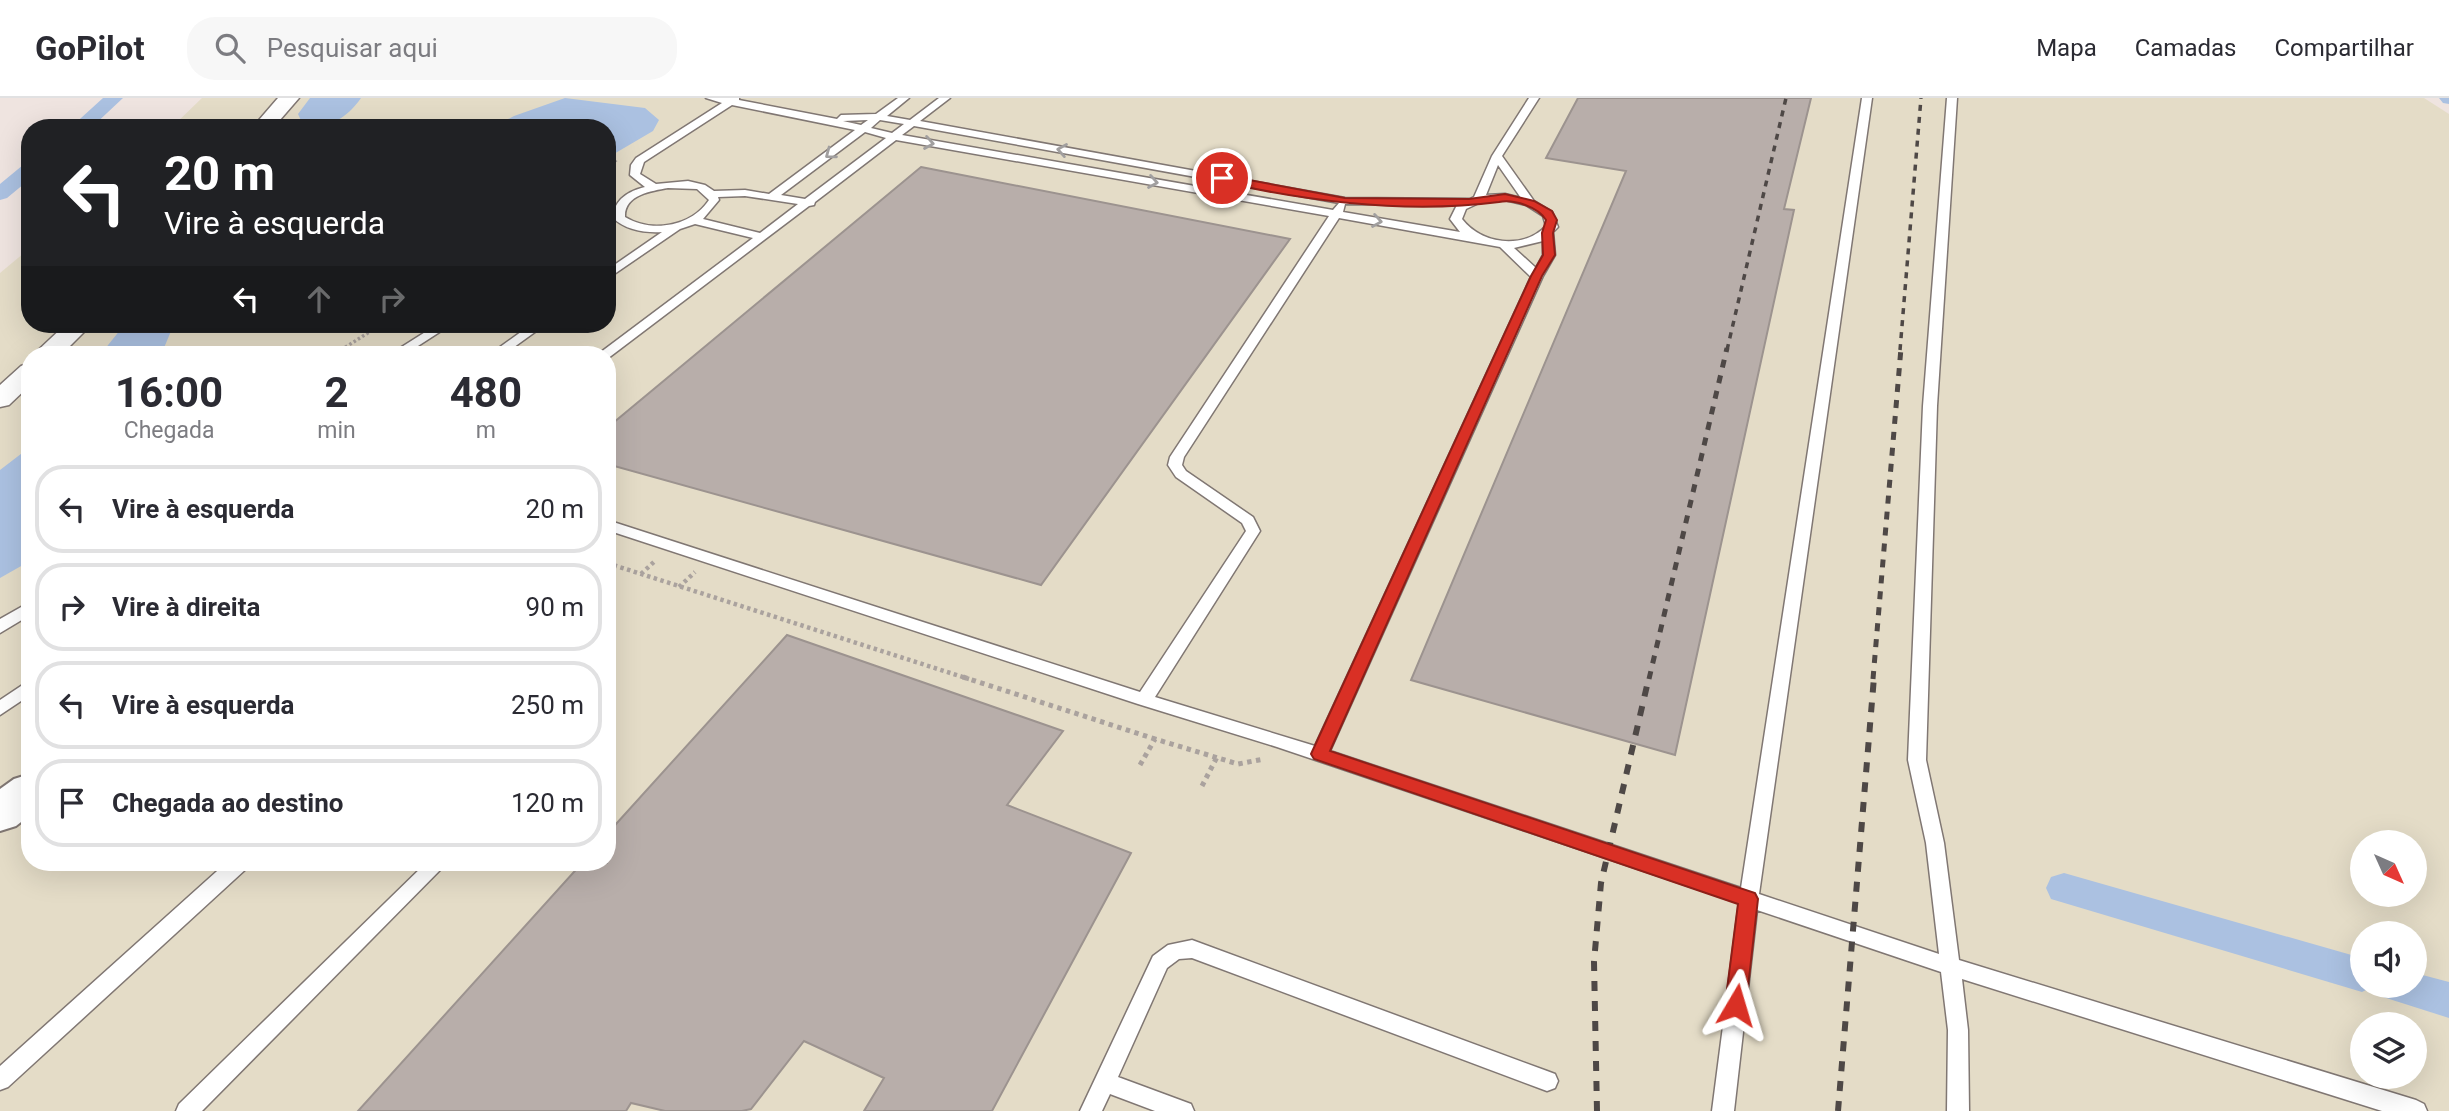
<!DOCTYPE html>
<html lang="pt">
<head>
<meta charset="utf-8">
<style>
	:root { --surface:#fff; --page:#f7f7f7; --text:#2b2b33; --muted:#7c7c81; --line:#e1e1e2 }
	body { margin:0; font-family:Roboto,sans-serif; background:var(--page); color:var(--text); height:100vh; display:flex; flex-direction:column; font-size:26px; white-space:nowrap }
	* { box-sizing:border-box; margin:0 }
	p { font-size:23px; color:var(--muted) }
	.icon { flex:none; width:38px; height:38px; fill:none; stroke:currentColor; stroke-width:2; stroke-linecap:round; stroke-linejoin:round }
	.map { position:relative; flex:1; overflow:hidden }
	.side { position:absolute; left:21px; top:248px; width:595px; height:525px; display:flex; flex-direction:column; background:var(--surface); border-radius:28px; box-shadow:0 7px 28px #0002 }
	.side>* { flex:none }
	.top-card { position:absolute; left:21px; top:21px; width:595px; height:214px; border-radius:28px; box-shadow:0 7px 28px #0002; background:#202124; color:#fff; overflow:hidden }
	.needle { width:46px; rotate:135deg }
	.controls { position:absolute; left:2350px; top:732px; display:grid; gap:14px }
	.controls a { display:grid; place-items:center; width:77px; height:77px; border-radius:50%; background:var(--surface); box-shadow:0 7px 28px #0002; font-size:35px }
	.pin { position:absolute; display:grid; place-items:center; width:60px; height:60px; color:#fff; margin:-30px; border:4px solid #fff; border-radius:50%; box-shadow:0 2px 7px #0007 }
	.me { position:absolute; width:77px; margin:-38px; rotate:7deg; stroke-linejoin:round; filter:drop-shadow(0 0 5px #0008) }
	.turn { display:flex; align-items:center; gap:24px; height:147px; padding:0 28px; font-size:32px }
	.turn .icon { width:91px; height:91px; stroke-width:2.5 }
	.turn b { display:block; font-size:49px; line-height:60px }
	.lanes { display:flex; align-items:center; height:66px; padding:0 28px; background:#0003; justify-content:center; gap:35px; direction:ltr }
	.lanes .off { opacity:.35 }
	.eta { display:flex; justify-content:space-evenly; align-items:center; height:119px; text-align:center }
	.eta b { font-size:42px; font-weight:700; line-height:49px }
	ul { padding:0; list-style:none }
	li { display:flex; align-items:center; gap:21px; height:88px; margin:0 14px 10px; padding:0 14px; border:4px solid var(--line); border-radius:28px }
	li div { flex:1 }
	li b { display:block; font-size:26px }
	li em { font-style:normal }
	header { display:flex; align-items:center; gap:42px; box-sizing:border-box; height:98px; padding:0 35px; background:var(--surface); border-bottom:2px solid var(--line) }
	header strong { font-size:33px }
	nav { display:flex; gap:38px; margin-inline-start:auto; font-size:24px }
	.search { width:490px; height:63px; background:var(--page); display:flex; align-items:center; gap:18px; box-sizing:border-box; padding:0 24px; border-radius:28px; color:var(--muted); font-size:26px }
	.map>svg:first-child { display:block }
</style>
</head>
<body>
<header>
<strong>GoPilot</strong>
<div class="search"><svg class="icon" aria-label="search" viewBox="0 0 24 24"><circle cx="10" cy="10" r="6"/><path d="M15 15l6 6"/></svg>Pesquisar aqui</div>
<nav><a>Mapa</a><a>Camadas</a><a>Compartilhar</a></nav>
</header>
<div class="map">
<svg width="2449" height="1013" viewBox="0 0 2449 1013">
	<rect width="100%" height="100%" fill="#efe4e0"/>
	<path fill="#e4dcc7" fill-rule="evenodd" d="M202,0H2424L2449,16V1013H0V175L30,150V226H607V30H171ZM30,257H607V765H30ZM2362,744H2415V796H2362ZM2362,835H2415V887H2362ZM2362,926H2415V978H2362Z"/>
	<path fill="#abc1e1" d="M310,0H361C348,19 327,33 303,27L298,16Z
		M565,0L645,10L659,22L653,33L607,60V30H491L514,18Z
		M125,226H174L161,257H100Z
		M30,349V463L0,480V372Z"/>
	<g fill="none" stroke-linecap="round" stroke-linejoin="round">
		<path fill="#abc1e1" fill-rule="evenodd" d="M103,0H123L91,30H70Z
			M2439,0H2449V6L2443,5Z
			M30,65V81L7,100L0,102V86L23,67Z
			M2064,775L2362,860V887H2376L2362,894L2051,801L2046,790L2051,779Z
			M2415,875L2449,884V920L2383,899L2378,887H2415Z"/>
	</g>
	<path fill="#b8aeaa" stroke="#9c938f" stroke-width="2" d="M1578,0H1811L1784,111L1794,112L1675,657L1411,582L1626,73L1546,60Z
		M921,69L1290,141L1041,487L607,366V330Z
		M787,537L1063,633L1007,707L1131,755L992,1013H864L884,980L804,943L751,1011L742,1013H665L631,1005L626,1013H358L582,765H607V736Z"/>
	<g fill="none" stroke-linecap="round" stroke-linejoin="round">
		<g stroke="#807773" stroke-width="3">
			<path id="service" d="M706,0H739V2L837,21L841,17L876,16L898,0H909L887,18L910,22L939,0H950L920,23L1345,100L1470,101L1474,99L1492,58L1529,0H1539L1502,58L1534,103L1552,114L1558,129L1553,134L1555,157L1543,178L1330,653L1741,790L1862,0H1872L1759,796L1939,856L1926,745L1908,662L1923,308L1947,0H1957L1937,308L1926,662L1944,745L1959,862L2416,1002L2424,1006L2427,1013H2382L1962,881L1968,932L1969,1013H1947L1948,932L1941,874L1757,812L1734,1013H1712L1739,805L1277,649L1138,606L607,432V422L1140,594L1246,433L1242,425L1176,379L1168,367L1170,359L1329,118L896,42L815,104L814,107L809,108L607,261V257H600L601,254L753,140L695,126L680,131L607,181V172L662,134C644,135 626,132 613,120C614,101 629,93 645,89L630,77L631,67L636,60L722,5ZM732,7L855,32L769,96L745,92L714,93L705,87L688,83L656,86L640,76L644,64ZM868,22L861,27L843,23ZM880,22L904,26L892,35L871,30ZM914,28L1339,105L1333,112L902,37ZM865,34L886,40L805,101L781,97ZM1498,67L1521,100L1505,96L1486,97ZM668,90L697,91L709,102C691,129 651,135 625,119C624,97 651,93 668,90ZM745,98L798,106L760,135L703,121L719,102L718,99ZM1505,102L1526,107L1543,118L1546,128C1523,152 1481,146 1462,121L1466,111L1481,104ZM1345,106L1457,107L1450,121L1460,134L1343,114ZM1339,120L1500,149L1531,179L1315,648L1155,599L1260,433L1253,419L1186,373L1182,367L1184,359ZM1543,143V157L1536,170L1514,150Z
				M438,226H452L404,257H389Z
				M532,226H546L503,257H489Z
				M30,504V517L0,535V521Z
				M30,582V597L0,617V602Z
				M226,765H248L246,771L8,989L0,992V968Z
				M426,765H447L202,1013H176L179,1006Z
				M1192,842L1547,973L1555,976L1558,983L1555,990L1547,993L1192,860L1179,861L1167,870L1118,979L1191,1006L1194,1013H1155L1110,996L1102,1013H1080L1153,858L1168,847Z"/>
		</g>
		<g stroke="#807773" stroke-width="3">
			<path id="minor" d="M278,0H299L273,30H252Z
				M66,226H92L61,257H33Z
				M30,265V287L9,307L0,309V287L21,268Z"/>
		</g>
		<g stroke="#807773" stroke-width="4">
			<path id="tertiary" d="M30,676V717L16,728L0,733V691L14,681Z"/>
		</g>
		<path stroke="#aaa29e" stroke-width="3.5" stroke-dasharray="2.5 2.5" stroke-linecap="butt" d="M607,76L616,62
			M341,252L382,226"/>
		<path stroke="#aaa29e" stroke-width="4.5" stroke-dasharray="3.5 3.5" stroke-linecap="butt" d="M333,257L344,250
			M607,465L969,581
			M641,476L656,462
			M679,489L695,474"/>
		<path stroke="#aaa29e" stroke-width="5" stroke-dasharray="4.5 4.5" stroke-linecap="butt" d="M963,579L1155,641
			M1140,667L1155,641L1238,666L1264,661
			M1202,688L1217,659"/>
		<use href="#service" fill="#fff" fill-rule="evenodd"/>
		<use href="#minor" fill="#fff" fill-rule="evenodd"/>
		<use href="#tertiary" fill="#fff" fill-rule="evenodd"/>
		<path stroke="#4e4846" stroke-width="3.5" stroke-dasharray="6 6" stroke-linecap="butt" d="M1727,252L1786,0
			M1900,252L1921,0"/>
		<path stroke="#4e4846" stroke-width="5" stroke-dasharray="8 8" stroke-linecap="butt" d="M1649,581L1727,250
			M1873,581L1901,250"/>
		<path stroke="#4e4846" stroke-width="6" stroke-dasharray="10 10" stroke-linecap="butt" d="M1597,1013L1594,864L1601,785L1649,579
			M1838,1013L1874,579"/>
	</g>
	<defs><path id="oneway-chevron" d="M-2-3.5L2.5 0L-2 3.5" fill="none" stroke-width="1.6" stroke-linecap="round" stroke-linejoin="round" transform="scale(1.75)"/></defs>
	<g stroke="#a19f9f">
		<use href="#oneway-chevron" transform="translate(929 45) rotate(10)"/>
		<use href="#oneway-chevron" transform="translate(1062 52) rotate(-170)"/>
		<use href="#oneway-chevron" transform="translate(830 56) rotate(143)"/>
		<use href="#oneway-chevron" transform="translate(1153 84) rotate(10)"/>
		<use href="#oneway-chevron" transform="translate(1377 123) rotate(10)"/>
	</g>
	<path fill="#d93025" stroke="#8d1f18" stroke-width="2" d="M1222,77L1345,100L1469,101L1505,96L1534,103L1552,113L1557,122L1553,135L1555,157L1542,178L1330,653L1755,795L1758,801L1746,907L1743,914L1736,917L1728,914L1725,907L1738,806L1314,661L1311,656L1531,178L1543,157L1542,135L1546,122C1538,109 1514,101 1499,104C1405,116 1309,104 1218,83L1216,80Z"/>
</svg>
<div class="controls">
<a><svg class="needle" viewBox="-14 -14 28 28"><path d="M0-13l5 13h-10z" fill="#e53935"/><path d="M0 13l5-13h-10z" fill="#7c7c81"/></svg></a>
<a><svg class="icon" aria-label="sound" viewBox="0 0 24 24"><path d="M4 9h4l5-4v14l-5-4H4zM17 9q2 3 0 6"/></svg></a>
<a><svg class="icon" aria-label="layers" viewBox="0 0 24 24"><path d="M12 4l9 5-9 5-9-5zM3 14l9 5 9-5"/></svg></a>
</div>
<div class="pin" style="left:1222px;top:80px;background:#d93025"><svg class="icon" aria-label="arrive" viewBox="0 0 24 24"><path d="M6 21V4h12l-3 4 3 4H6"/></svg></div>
<svg class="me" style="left:1736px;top:907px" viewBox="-20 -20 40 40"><path d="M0-17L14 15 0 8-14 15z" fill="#d93025" stroke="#fff" stroke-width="4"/></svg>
<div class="top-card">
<div class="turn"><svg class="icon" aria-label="left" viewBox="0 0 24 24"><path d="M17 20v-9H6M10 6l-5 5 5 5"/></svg><div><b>20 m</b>Vire à esquerda</div></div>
<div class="lanes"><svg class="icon" aria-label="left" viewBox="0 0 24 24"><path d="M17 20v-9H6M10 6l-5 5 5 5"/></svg><svg class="icon off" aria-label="ahead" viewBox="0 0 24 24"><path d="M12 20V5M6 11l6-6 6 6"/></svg><svg class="icon off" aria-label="right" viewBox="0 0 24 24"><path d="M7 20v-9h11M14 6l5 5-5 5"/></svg></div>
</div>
<section class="side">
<div class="eta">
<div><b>16:00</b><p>Chegada</p></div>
<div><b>2</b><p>min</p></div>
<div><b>480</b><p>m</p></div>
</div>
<ul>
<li><svg class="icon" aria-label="left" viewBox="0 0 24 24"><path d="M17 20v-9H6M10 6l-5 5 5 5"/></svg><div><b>Vire à esquerda</b></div><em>20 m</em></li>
<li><svg class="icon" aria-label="right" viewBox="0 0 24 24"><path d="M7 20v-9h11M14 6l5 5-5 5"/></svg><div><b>Vire à direita</b></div><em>90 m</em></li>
<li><svg class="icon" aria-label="left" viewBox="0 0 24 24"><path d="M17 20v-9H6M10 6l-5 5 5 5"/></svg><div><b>Vire à esquerda</b></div><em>250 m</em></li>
<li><svg class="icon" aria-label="arrive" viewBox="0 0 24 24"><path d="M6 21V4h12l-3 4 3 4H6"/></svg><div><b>Chegada ao destino</b></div><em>120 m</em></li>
</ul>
</section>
</div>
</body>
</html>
